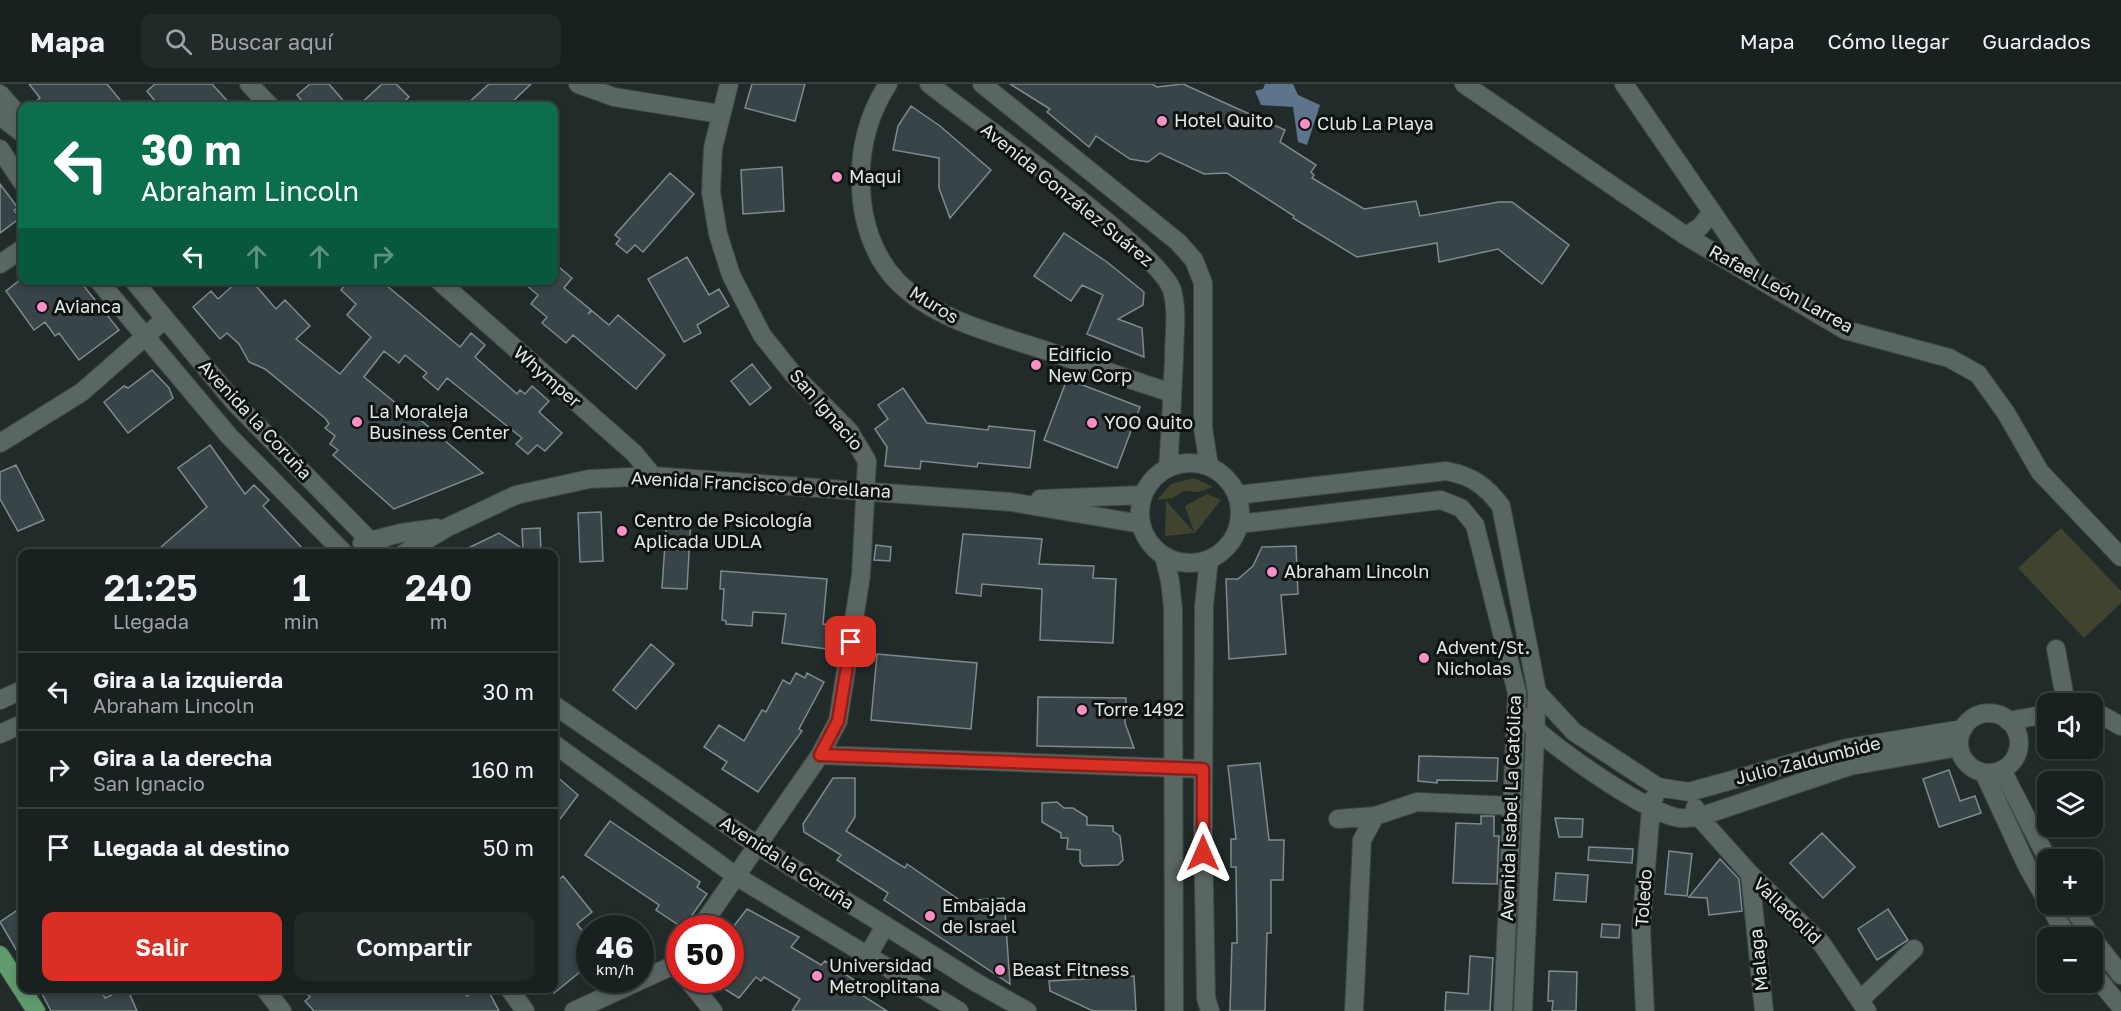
<!DOCTYPE html>
<html lang="es">
<head>
<meta charset="utf-8">
<style>
	:root { --surface:#192120; --page:#222929; --text:#f1f3f6; --muted:#9fa3a5; --line:#373e3e; --accent:#d93025 }
	body { margin:0; font-family:"Golos Text",sans-serif; background:var(--page); color:var(--text); height:100vh; display:flex; flex-direction:column; font-size:22px; white-space:nowrap }
	* { box-sizing:border-box; margin:0 }
	p { font-size:20px; color:var(--muted) }
	.icon { flex:none; width:33px; height:33px; fill:none; stroke:currentColor; stroke-width:2; stroke-linecap:round; stroke-linejoin:round }
	.map { position:relative; flex:1; overflow:hidden }
	.panel { position:absolute; left:18px; top:465px; width:540px; height:444px; display:flex; flex-direction:column; background:var(--surface); border-radius:12px; box-shadow:0 3px 9px #0003,0 0 0 2px var(--line) }
	.panel>* { flex:none }
	.hud { position:absolute; left:18px; top:18px; width:540px; height:183px; border-radius:12px; box-shadow:0 3px 9px #0003,0 0 0 2px var(--line); background:#0b6e4f; color:#fff; overflow:hidden }
	.tools { position:absolute; left:2037px; top:609px; display:grid; gap:12px }
	.tools a { display:grid; place-items:center; width:66px; height:66px; border-radius:12px; background:var(--surface); box-shadow:0 3px 9px #0003,0 0 0 2px var(--line); font-size:30px }
	.speed { position:absolute; left:576px; top:831px; display:flex; gap:12px; font-size:30px; font-weight:700; text-align:center }
	.speed>* { display:grid; place-content:center; width:78px; height:78px; border-radius:50%; background:var(--surface); box-shadow:0 3px 9px #0003,0 0 0 2px var(--line); line-height:1 }
	.speed small { font-size:15px; font-weight:400 }
	.speed .limit { border:9px solid #d22; background:#fff; color:#111 }
	.pin { position:absolute; display:grid; place-items:center; width:51px; height:51px; color:#fff; margin:-26px; border-radius:12px; box-shadow:0 3px 9px #0006 }
	.me { position:absolute; width:66px; margin:-33px; rotate:0deg; stroke-linejoin:round; filter:drop-shadow(0 0 4px #0008) }
	.turn { display:flex; align-items:center; gap:21px; height:126px; padding:0 24px; font-size:27px }
	.turn .icon { width:78px; height:78px; stroke-width:2.5 }
	.turn b { display:block; font-size:42px; line-height:51px }
	.lanes { display:flex; align-items:center; height:57px; padding:0 24px; background:#0003; justify-content:center; gap:30px; direction:ltr }
	.lanes .off { opacity:.35 }
	.eta { display:flex; justify-content:space-evenly; align-items:center; height:102px; text-align:center }
	.eta b { font-size:36px; font-weight:600; line-height:42px }
	.cta { display:flex; gap:12px; margin-top:auto; padding:12px 24px }
	.cta a { flex:1; height:69px; border-radius:12px; background:var(--accent); color:#fff; font-size:24px; font-weight:600; line-height:69px; text-align:center }
	.cta a+a { background:var(--page); color:var(--text) }
	ul { padding:0; list-style:none }
	li { display:flex; align-items:center; gap:18px; height:78px; padding:0 24px; border-top:2px solid var(--line) }
	li div { flex:1 }
	li b { display:block; font-size:22px }
	li em { font-style:normal }
	header { display:flex; align-items:center; gap:36px; box-sizing:border-box; height:84px; padding:0 30px; background:var(--surface); border-bottom:2px solid var(--line) }
	header strong { font-size:28px }
	nav { display:flex; gap:33px; margin-inline-start:auto; font-size:21px }
	.search { width:420px; height:54px; background:var(--page); display:flex; align-items:center; gap:15px; box-sizing:border-box; padding:0 21px; border-radius:12px; color:var(--muted); font-size:22px }
	.map>svg:first-child { display:block }
</style>
</head>
<body>
<header>
<strong>Mapa</strong>
<div class="search"><svg class="icon" aria-label="search" viewBox="0 0 24 24"><circle cx="10" cy="10" r="6"/><path d="M15 15l6 6"/></svg>Buscar aquí</div>
<nav><a>Mapa</a><a>Cómo llegar</a><a>Guardados</a></nav>
</header>
<div class="map">
<svg width="2121" height="927" viewBox="0 0 2121 927">
	<rect width="100%" height="100%" fill="#212c2a"/>
	<path fill="#40432e" d="M1194,394L1213,403L1199,408L1184,407L1173,414L1157,416L1171,400Z
		M1207,410L1221,416L1195,449L1165,452L1166,417L1194,448L1185,422Z
		M2061,444L2121,507V519L2084,554L2018,484Z"/>
	<path fill="#5d748c" d="M1265,0H1293L1298,11L1320,21L1307,61L1298,58L1293,23L1261,21L1255,7L1263,5Z"/>
	<path fill="#384447" stroke="#7e8a8d" stroke-width="1.5" d="M29,0H107L125,22H30L40,14Z
		M155,0H212L232,22H159L147,7Z
		M310,0H329L348,22H306L297,11Z
		M382,0H396L409,13L399,22H358Z
		M489,0H531L508,22H465Z
		M752,0H805L795,37L745,24Z
		M1010,0H1152L1157,3L1183,0L1285,46L1280,58L1316,81L1311,88L1314,91L1312,94L1364,125L1416,117L1420,132L1499,118H1512L1569,161L1542,200L1498,165L1439,178L1437,159L1357,173L1293,134L1294,132L1227,89L1204,90L1160,69L1148,78L1130,75L1096,52L1089,63L1047,28L1050,25Z
		M911,22L940,42L991,86L950,134L939,104V74L893,66L898,42Z
		M782,83L784,127L743,130L741,86Z
		M670,89L694,110L643,168L635,161L627,169L616,160L620,155L615,151Z
		M0,100L18,124L14,126L20,134L0,149Z
		M1064,149L1107,178L1144,208L1143,221L1118,235L1142,244L1144,273L1087,250L1103,211L1082,201L1071,217L1034,192Z
		M687,173L709,211L719,205L729,222L697,241L701,249L684,258L648,195Z
		M554,179L572,194L564,204L591,226L588,230L592,227L609,241L618,231L665,271L636,305L573,251L566,259L542,239L547,233L531,220L538,211L520,196H554Z
		M20,196H79L119,246L79,276L59,249L55,252L45,238L34,246L6,207Z
		M239,196H251L276,225L285,216L310,242L296,255L340,290L371,253L347,231L356,220L341,206L349,196H380L460,263L471,249L485,261L475,273L517,310L520,306L525,310L532,302L549,317L539,328L562,349L545,367L537,361L528,370L516,360L522,354L447,294L438,306L423,293L427,289L405,271L399,279L384,267L364,293L415,335L417,333L483,389L394,425L333,371L338,366L330,360L335,352L325,344L329,340L326,335L265,285L249,278L239,260L227,249L220,255L193,223L211,207L218,215Z
		M752,280L771,304L750,321L731,297Z
		M152,286L169,304L173,314L128,349L104,318L124,302L128,304Z
		M1067,295L1140,323L1117,384L1044,356Z
		M903,304L927,339L988,346L989,342L1035,347L1030,384L978,379L977,383L921,377L920,385L885,382L887,363L875,345L888,335L878,321Z
		M210,361L245,410L254,401L269,416L263,422L303,465L290,470H153L207,423L178,384Z
		M16,381L44,436L18,447L0,415V388Z
		M601,428L603,477L580,478L578,429Z
		M667,431L691,432L687,505L662,504Z
		M540,444L541,468L456,470L499,449L523,465L522,445Z
		M963,450L1042,455L1039,480L1094,482L1093,494L1116,495L1113,559L1040,556L1042,505L982,500L981,512L956,509Z
		M876,461L891,463L890,477L874,476Z
		M1296,462L1298,510L1281,511L1286,570L1229,575L1226,495H1238L1253,482L1262,463Z
		M721,487L827,495L823,540L837,542L834,566L782,559L786,530L753,528L752,542L726,540V537L722,536L724,505H720Z
		M651,560L674,580L636,625L613,606Z
		M877,570L977,579L971,645L871,636Z
		M796,589L805,594L807,589L824,598L799,645L802,647L758,708L722,685L727,678L704,663L719,641L744,657L762,626L766,628L783,596L790,600Z
		M1038,613L1126,614L1125,639L1134,664L1037,662Z
		M1419,672L1498,674L1497,697L1437,696V699L1418,697Z
		M1260,679L1269,756H1284L1283,796H1271V849H1267L1265,927H1230L1232,859H1237L1236,783H1231V755H1236L1228,682Z
		M1949,686L1960,717L1975,712L1981,729L1939,743L1923,695Z
		M554,690L578,711L554,743Z
		M833,694H855V733L846,747L905,784L907,780L961,817L1004,814L1010,900L884,816L888,809L837,776L841,771L804,748L803,740Z
		M1057,718L1064,724H1073L1087,733V741L1113,742V747L1120,752L1123,776L1118,781L1083,782L1080,778V766L1067,765L1068,754H1061V749L1042,738V719Z
		M1481,732H1494V752H1499L1497,800L1453,799L1456,739L1481,740Z
		M1555,734L1583,735L1582,753H1559Z
		M610,737L700,798L697,803L707,810L683,844L656,826L659,821L585,771Z
		M1822,749L1855,783L1823,814L1790,779Z
		M1589,763L1633,765L1632,779L1588,776Z
		M1669,767L1692,770L1687,812L1665,810Z
		M1720,775L1739,795L1742,827L1709,831L1707,814L1689,813Z
		M1556,789L1588,791L1586,818L1554,816Z
		M563,792L592,828L577,840L590,856V880L554,909V800Z
		M22,823V876L0,838Z
		M747,825L799,853L791,863L821,881L825,877L865,903L860,910L887,927H792L800,915L764,893L761,897L756,893L739,914L723,904L725,902L718,896H730V847Z
		M1888,825L1908,856L1877,876L1858,845Z
		M1602,840L1620,841L1619,854L1601,853Z
		M1470,872L1493,874L1490,927H1445L1446,908L1468,910Z
		M1549,887L1577,888L1576,927H1552L1553,917H1548Z
		M1134,892L1136,927H1093L1050,907L1049,897Z
		M39,904H100L105,914L127,904L137,927H51Z
		M303,904H460L467,912L479,904H487L499,927H314L305,917L310,913Z"/>
	<g fill="none" stroke-linecap="round" stroke-linejoin="round">
		<g stroke="#3d4745" stroke-width="20">
			<path id="street" d="M249,0L270,22
				M578,0L614,13L720,30
				M888,0C868,31 859,67 861,104C862,136 873,172 896,196C934,236 996,250 1047,267C1089,281 1130,296 1172,309
				M1464,0L1686,152L1845,246L1949,274L1978,290L2006,329L2040,388L2121,473
				M1624,0L1754,189
				M1686,152L1700,143L1712,128
				M0,180L22,165
				M438,196L634,369L653,392
				M0,359L82,308L164,236
				M2056,565L2066,620
				M1537,608L1574,648L1658,703L1689,708L1847,664L1963,645
				M2092,626L2121,642
				M1517,627C1540,655 1646,730 1680,734C1686,735 1693,733 1699,733L1850,682L1959,663
				M1959 659a30 30 0 1 1 60 0a30 30 0 1 1-60 0Z
				M2008,637L2048,630
				M820,671L1203,685
				M2002,686L2048,776
				M1984,689L2027,782L2068,854
				M1695,724L1699,733L1750,790L1822,860L1867,927
				M1338,735L1375,732
				M1750,790L1764,927
				M2071,820L2092,854
				M700,844L820,671L838,637L861,491L867,377L849,347L793,290L762,251L731,191L718,150L711,108L713,64L729,0
				M2092,854L2121,891
				M2092,888L2121,923
				M688,896L713,927
				M264,904L282,927
				M509,904L525,927
				M1861,915L1914,865
				M574,927L676,880L680,875
				M1354,927L1362,756L1375,732L1417,718L1513,722
				M1645,927L1641,845L1651,724L1654,714"/>
		</g>
		<g stroke="#3d4745" stroke-width="20">
			<path id="secondary" d="M929,0C971,33 1159,167 1172,206C1178,227 1174,252 1174,274C1172,311 1171,347 1168,383
				M982,0L1178,158L1194,176L1203,199V344L1209,382
				M0,10L22,35
				M0,32L22,49
				M0,65L22,98
				M98,196L229,352L345,470
				M133,196L235,319L383,470
				M1140 429a50 50 0 1 1 100 0a50 50 0 1 1-100 0Z
				M1237,411L1446,387C1472,392 1485,401 1501,422L1537,608L1523,927
				M1040,415L1143,411
				M1239,440L1441,416L1461,424L1475,441L1517,609L1503,927
				M362,459L401,449L437,444
				M403,470L448,443L516,411L589,395L653,392L1011,418L1141,440
				M1164,472L1170,497L1173,524L1174,927
				M1209,475L1204,522L1203,747L1206,914L1210,927
				M0,616L22,606
				M554,621L758,762L977,899L1027,927
				M0,650L22,640
				M554,660L736,792L959,927
				M867,873L885,842"/>
		</g>
		<g stroke="#3d4745" stroke-width="20">
			<path id="primary" d="M0,871L36,927"/>
		</g>
		<use href="#street" stroke="#596663" stroke-width="18"/>
		<use href="#secondary" stroke="#596663" stroke-width="18"/>
		<use href="#primary" stroke="#5f9b6d" stroke-width="18"/>
	</g>
	<g fill="none" stroke-linecap="round" stroke-linejoin="round">
		<g stroke="#8d1f18" stroke-width="15">
			<path id="route" d="M851,558L838,637L820,671L1203,685V769"/>
		</g>
		<use href="#route" stroke="#d93025" stroke-width="10"/>
	</g>
	<g fill="#fb8fc6" stroke="#0e1312" stroke-width="2">
		<circle cx="1162" cy="37" r="6"/>
		<circle cx="1305" cy="40" r="6"/>
		<circle cx="837" cy="93" r="6"/>
		<circle cx="42" cy="223" r="6"/>
		<circle cx="1036" cy="281" r="6"/>
		<circle cx="357" cy="338" r="6"/>
		<circle cx="1092" cy="339" r="6"/>
		<circle cx="622" cy="447" r="6"/>
		<circle cx="1272" cy="488" r="6"/>
		<circle cx="1424" cy="574" r="6"/>
		<circle cx="1082" cy="626" r="6"/>
		<circle cx="930" cy="832" r="6"/>
		<circle cx="1000" cy="886" r="6"/>
		<circle cx="817" cy="892" r="6"/>
	</g>
	<g text-anchor="middle" stroke-width="6" stroke-linejoin="round" paint-order="stroke">
		<g font-size="18" fill="#e0e7e5" stroke="#0e1312" text-anchor="start">
			<text x="1174" y="43">Hotel Quito</text>
			<text x="1317" y="46">Club La Playa</text>
			<text x="849" y="99">Maqui</text>
			<text x="54" y="229">Avianca</text>
			<text x="1048" y="277">Edificio<tspan x="1048" dy="21">New Corp</tspan></text>
			<text x="369" y="334">La Moraleja<tspan x="369" dy="21">Business Center</tspan></text>
			<text x="1104" y="345">YOO Quito</text>
			<text x="634" y="443">Centro de Psicología<tspan x="634" dy="21">Aplicada UDLA</tspan></text>
			<text x="1284" y="494">Abraham Lincoln</text>
			<text x="1436" y="570">Advent/St.<tspan x="1436" dy="21">Nicholas</tspan></text>
			<text x="1094" y="632">Torre 1492</text>
			<text x="942" y="828">Embajada<tspan x="942" dy="21">de Israel</tspan></text>
			<text x="829" y="888">Universidad<tspan x="829" dy="21">Metroplitana</tspan></text>
			<text x="1012" y="892">Beast Fitness</text>
		</g>
		<g font-size="18" fill="#e0e7e5" stroke="#0e1312">
			<text transform="translate(1067 111) rotate(39)" y="6">Avenida González Suárez</text>
			<text transform="translate(1781 205) rotate(29)" y="6">Rafael León Larrea</text>
			<text transform="translate(934 221) rotate(32)" y="6">Muros</text>
			<text transform="translate(547 293) rotate(41)" y="6">Whymper</text>
			<text transform="translate(826 326) rotate(49)" y="6">San Ignacio</text>
			<text transform="translate(255 336) rotate(47)" y="6">Avenida la Coruña</text>
			<text transform="translate(761 401) rotate(3)" y="6">Avenida Francisco de Orellana</text>
			<text transform="translate(1808 677) rotate(-14)" y="6">Julio Zaldumbide</text>
			<text transform="translate(1511 724) rotate(-88)" y="6">Avenida Isabel La Católica</text>
			<text transform="translate(787 779) rotate(33)" y="6">Avenida la Coruña</text>
			<text transform="translate(1644 814) rotate(-86)" y="6">Toledo</text>
			<text transform="translate(1787 827) rotate(44)" y="6">Valladolid</text>
			<text transform="translate(1759 876) rotate(-96)" y="6">Malaga</text>
		</g>
	</g>
</svg>
<div class="tools">
<a><svg class="icon" aria-label="sound" viewBox="0 0 24 24"><path d="M4 9h4l5-4v14l-5-4H4zM17 9q2 3 0 6"/></svg></a>
<a><svg class="icon" aria-label="layers" viewBox="0 0 24 24"><path d="M12 4l9 5-9 5-9-5zM3 14l9 5 9-5"/></svg></a>
<a>+</a>
<a>−</a>
</div>
<div class="speed"><div>46<small>km/h</small></div><div class="limit">50</div></div>
<div class="pin" style="left:851px;top:558px;background:#d93025"><svg class="icon" aria-label="arrive" viewBox="0 0 24 24"><path d="M6 21V4h12l-3 4 3 4H6"/></svg></div>
<svg class="me" style="left:1203px;top:769px" viewBox="-20 -20 40 40"><path d="M0-17L14 15 0 8-14 15z" fill="#d93025" stroke="#fff" stroke-width="4"/></svg>
<div class="hud">
<div class="turn"><svg class="icon" aria-label="left" viewBox="0 0 24 24"><path d="M17 20v-9H6M10 6l-5 5 5 5"/></svg><div><b>30 m</b>Abraham Lincoln</div></div>
<div class="lanes"><svg class="icon" aria-label="left" viewBox="0 0 24 24"><path d="M17 20v-9H6M10 6l-5 5 5 5"/></svg><svg class="icon off" aria-label="ahead" viewBox="0 0 24 24"><path d="M12 20V5M6 11l6-6 6 6"/></svg><svg class="icon off" aria-label="ahead" viewBox="0 0 24 24"><path d="M12 20V5M6 11l6-6 6 6"/></svg><svg class="icon off" aria-label="right" viewBox="0 0 24 24"><path d="M7 20v-9h11M14 6l5 5-5 5"/></svg></div>
</div>
<section class="panel">
<div class="eta">
<div><b>21:25</b><p>Llegada</p></div>
<div><b>1</b><p>min</p></div>
<div><b>240</b><p>m</p></div>
</div>
<ul>
<li><svg class="icon" aria-label="left" viewBox="0 0 24 24"><path d="M17 20v-9H6M10 6l-5 5 5 5"/></svg><div><b>Gira a la izquierda</b><p>Abraham Lincoln</p></div><em>30 m</em></li>
<li><svg class="icon" aria-label="right" viewBox="0 0 24 24"><path d="M7 20v-9h11M14 6l5 5-5 5"/></svg><div><b>Gira a la derecha</b><p>San Ignacio</p></div><em>160 m</em></li>
<li><svg class="icon" aria-label="arrive" viewBox="0 0 24 24"><path d="M6 21V4h12l-3 4 3 4H6"/></svg><div><b>Llegada al destino</b></div><em>50 m</em></li>
</ul>
<div class="cta"><a>Salir</a><a>Compartir</a></div>
</section>
</div>
</body>
</html>
